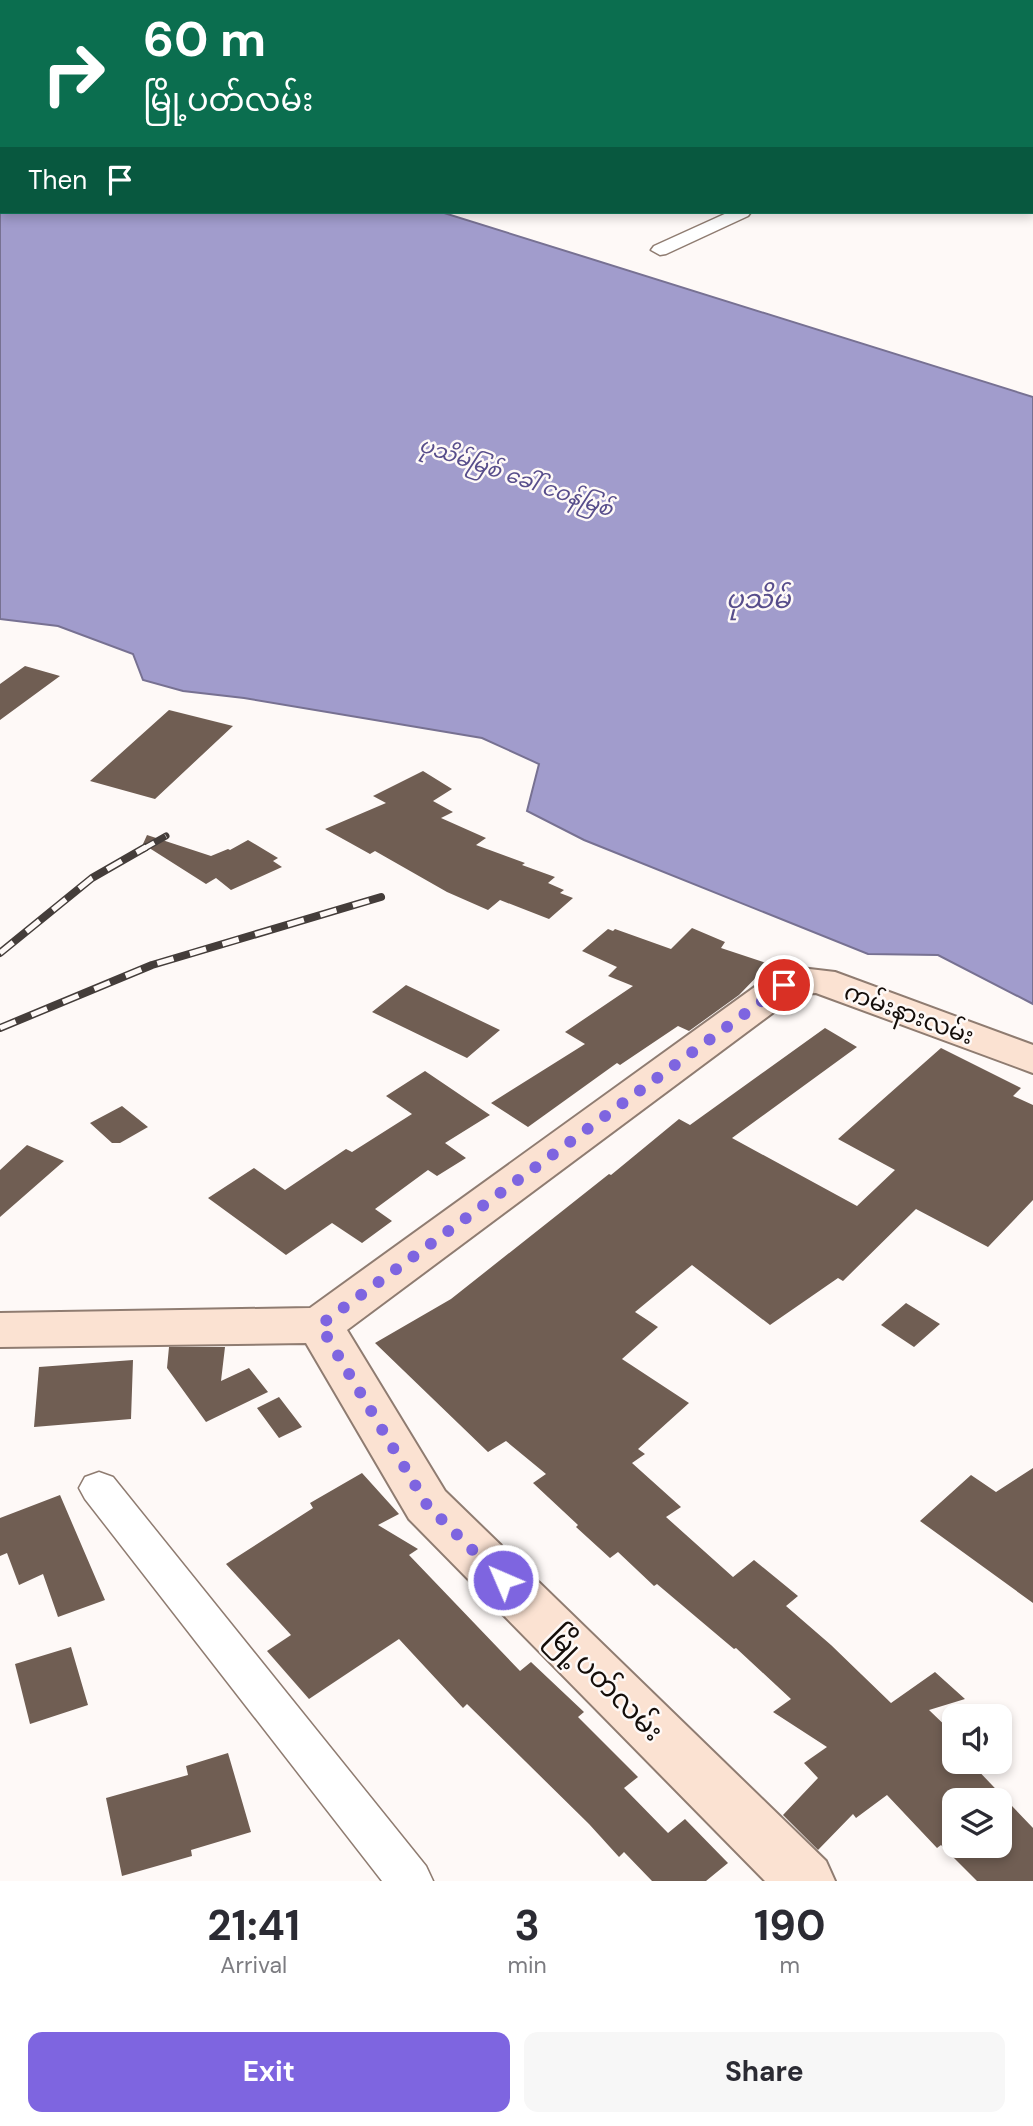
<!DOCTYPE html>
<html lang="en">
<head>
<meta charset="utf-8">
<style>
	:root { --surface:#fff; --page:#f7f7f7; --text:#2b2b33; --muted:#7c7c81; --accent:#7e65e0 }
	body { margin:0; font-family:"DM Sans","Noto Sans Myanmar",sans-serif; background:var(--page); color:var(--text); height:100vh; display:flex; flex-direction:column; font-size:26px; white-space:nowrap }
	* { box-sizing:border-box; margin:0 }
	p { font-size:23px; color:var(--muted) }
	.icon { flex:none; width:38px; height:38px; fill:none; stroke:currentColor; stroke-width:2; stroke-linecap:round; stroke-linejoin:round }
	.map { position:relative; height:1881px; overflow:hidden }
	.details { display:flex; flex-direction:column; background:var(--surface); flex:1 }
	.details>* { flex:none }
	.top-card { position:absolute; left:0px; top:0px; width:1034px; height:214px; box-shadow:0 4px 10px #0003; background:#0b6e4f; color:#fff; overflow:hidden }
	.tools { position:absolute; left:942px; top:1704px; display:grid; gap:14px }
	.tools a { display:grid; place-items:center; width:70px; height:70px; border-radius:14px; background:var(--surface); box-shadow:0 4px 10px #0003; font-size:35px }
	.pin { position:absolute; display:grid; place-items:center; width:60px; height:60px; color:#fff; margin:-30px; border:4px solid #fff; border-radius:50%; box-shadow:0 2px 7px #0007 }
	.me { position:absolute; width:77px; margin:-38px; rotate:315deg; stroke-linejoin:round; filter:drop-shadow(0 0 5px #0008) }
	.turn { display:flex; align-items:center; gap:24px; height:147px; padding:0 28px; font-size:32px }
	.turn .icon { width:91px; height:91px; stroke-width:2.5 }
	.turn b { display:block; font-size:49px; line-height:60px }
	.then { display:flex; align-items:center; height:66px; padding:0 28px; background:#0003; gap:14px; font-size:26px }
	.eta { display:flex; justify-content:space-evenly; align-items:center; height:119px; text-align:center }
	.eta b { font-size:42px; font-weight:700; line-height:49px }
	.action { display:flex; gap:14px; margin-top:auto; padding:14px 28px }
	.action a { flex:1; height:80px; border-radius:14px; background:var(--accent); color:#fff; font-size:28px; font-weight:700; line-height:80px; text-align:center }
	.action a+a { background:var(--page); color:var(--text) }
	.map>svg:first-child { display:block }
</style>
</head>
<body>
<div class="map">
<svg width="1033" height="1881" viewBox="0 0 1033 1881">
	<rect width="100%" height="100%" fill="#fef9f7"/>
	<path fill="#a19ccc" stroke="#777192" stroke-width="2" d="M0,80L2,212H441L1033,397V1004L938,955L868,954L584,840L527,811L539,764L482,738L244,698L183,691L143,680L133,654L58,626L0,619Z"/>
	<path fill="#705e53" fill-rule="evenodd" d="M25,666L60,676L0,720V684Z
		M169,710L233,726L155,799L90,781Z
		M423,771L452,789L433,801L453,812L441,818L486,838L476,845L525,863L522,865L555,877L548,883L564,890L560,893L573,898L549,919L500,900L488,910L447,892L375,851L370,854L325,829L386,803L373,796Z
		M147,835L211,856L228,849L230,850L248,840L278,858L273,861L282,867L231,890L216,878L206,884L143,844Z
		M692,928L725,942L721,948L769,964L739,995L689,1031L678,1026L620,1065L617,1063L528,1127L491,1103L585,1044L565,1032L633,986L608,976L617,967L582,951L608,929L613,931L615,929L671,949Z
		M406,985L500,1030L467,1058L372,1012Z
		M825,1028L857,1047L732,1138L857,1206L895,1170L838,1139L941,1048L1021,1088L1013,1096L1033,1105V1200L988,1247L916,1209L843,1281L838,1278L770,1325L692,1265L635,1312L658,1327L622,1359L689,1403L638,1449L645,1454L632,1463L681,1507L666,1517L733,1577L754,1560L798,1596L786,1606L831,1645L891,1703L935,1672L965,1699L929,1710L954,1734V1762H970L1033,1828V1881H977L941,1845L937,1848L887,1795L856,1818L853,1814L818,1850L783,1815L818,1778L804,1763L827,1747L773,1712L791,1699L736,1648L734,1649L657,1584L654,1586L618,1552L610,1558L576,1527L578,1525L533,1483L546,1474L506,1441L488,1452L375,1343L451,1299L609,1174L611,1175L679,1119L690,1125ZM954,1801H999V1846H954Z
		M425,1071L490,1115L445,1143L466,1158L437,1176L428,1170L375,1209L392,1221L362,1243L332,1223L286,1255L208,1198L254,1168L285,1190L346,1149L352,1152L412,1114L386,1096Z
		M122,1106L148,1127L120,1143H112L90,1123Z
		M27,1145L64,1161L0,1217V1170Z
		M906,1303L940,1324L914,1347L881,1325Z
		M169,1347H225L221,1381L249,1368L268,1392L206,1422L167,1368Z
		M133,1360L131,1419L34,1427L39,1367Z
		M279,1397L302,1427L279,1438L257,1408Z
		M1033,1468V1603L920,1521L971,1475L996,1492Z
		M362,1473L399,1514L378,1525L418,1549L409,1555L520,1671L531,1662L584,1712L578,1717L638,1777L624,1788L668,1833L685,1819L728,1863L706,1881H652L624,1852L619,1857L589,1824L467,1704L463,1708L399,1639L309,1699L267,1651L291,1635L226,1564L313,1508L310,1503Z
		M60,1495L105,1600L58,1617L43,1574L19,1585L7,1553L0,1556V1518Z
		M71,1647L88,1705L30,1724L15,1664Z
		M228,1753L251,1832L191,1850L192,1856L122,1876L106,1798L188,1775L186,1766Z"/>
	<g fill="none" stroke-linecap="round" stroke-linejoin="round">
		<g stroke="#8f7c71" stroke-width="3">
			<path id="street" d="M415,0H439L441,2H416Z
				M1032,85H1033V93H1032Z
				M1032,147H1033V157H1032Z
				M729,212H751L748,216L666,254L660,255L651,250L654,246Z
				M99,1472L113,1477L426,1866L433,1881H382L85,1499L79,1488L85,1477Z"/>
		</g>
		<g stroke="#8f7c71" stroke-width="4">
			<path id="secondary" d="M801,968L835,972L1033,1045V1073L816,993L798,994L347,1330L445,1491L826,1861L835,1881H765L409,1519L306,1343L0,1347V1313L310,1308L770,976Z"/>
		</g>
		<use href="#street" fill="#fff" fill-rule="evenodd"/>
		<use href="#secondary" fill="#fbe2d2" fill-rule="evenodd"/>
		<g stroke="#443d3a" stroke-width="7">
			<path id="rail-far1" d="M143,849L166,836"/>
		</g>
		<g stroke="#443d3a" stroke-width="8">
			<path id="rail" d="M0,953L92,878L146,847
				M0,1028L152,965L381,897"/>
		</g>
		<use href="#rail-far1" stroke="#fef9f7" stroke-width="4.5" stroke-dasharray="13" stroke-linecap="butt"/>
		<use href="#rail" stroke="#fef9f7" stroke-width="5" stroke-dasharray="17" stroke-linecap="butt"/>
	</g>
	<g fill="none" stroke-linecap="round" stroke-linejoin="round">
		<path stroke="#7e65e0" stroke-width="12" stroke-dasharray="0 21.6" d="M503,1580L427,1505L320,1325L784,985"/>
	</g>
	<g text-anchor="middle" stroke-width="5" stroke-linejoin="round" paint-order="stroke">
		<g font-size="21" font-style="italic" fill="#574d8b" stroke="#fef9f7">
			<text transform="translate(516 477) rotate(19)" y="7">ပုသိမ်မြစ် ခေါ် ငဝန်မြစ်</text>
		</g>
		<g font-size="24" fill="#140d09" stroke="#fef9f7">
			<text transform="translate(909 1014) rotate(20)" y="8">ကမ်းနားလမ်း</text>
		</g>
		<g font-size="26" font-style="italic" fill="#574d8b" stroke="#fef9f7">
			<text x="758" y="608">ပုသိမ်</text>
		</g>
		<g font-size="28" fill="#140d09" stroke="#fef9f7">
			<text transform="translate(606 1683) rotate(45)" y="10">မြို့ပတ်လမ်း</text>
		</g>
	</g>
</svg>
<div class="tools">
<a><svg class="icon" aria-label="sound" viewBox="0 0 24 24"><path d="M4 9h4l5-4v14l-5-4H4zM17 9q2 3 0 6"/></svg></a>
<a><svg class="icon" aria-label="layers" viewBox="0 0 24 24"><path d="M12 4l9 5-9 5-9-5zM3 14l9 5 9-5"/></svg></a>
</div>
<div class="pin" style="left:784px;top:985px;background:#d93025"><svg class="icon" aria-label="arrive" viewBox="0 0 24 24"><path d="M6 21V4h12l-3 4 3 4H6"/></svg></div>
<svg class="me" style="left:503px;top:1580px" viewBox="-20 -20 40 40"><circle r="17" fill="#7e65e0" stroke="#fff" stroke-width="3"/><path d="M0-11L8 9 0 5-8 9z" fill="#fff"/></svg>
<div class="top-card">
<div class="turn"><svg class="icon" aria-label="right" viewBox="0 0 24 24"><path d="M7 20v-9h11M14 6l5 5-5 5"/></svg><div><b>60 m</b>မြို့ပတ်လမ်း</div></div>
<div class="then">Then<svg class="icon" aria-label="arrive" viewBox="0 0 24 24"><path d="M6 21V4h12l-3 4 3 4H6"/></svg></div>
</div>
</div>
<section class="details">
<div class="eta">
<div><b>21:41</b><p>Arrival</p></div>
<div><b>3</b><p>min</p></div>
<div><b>190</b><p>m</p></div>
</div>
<div class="action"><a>Exit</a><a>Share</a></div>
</section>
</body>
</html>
